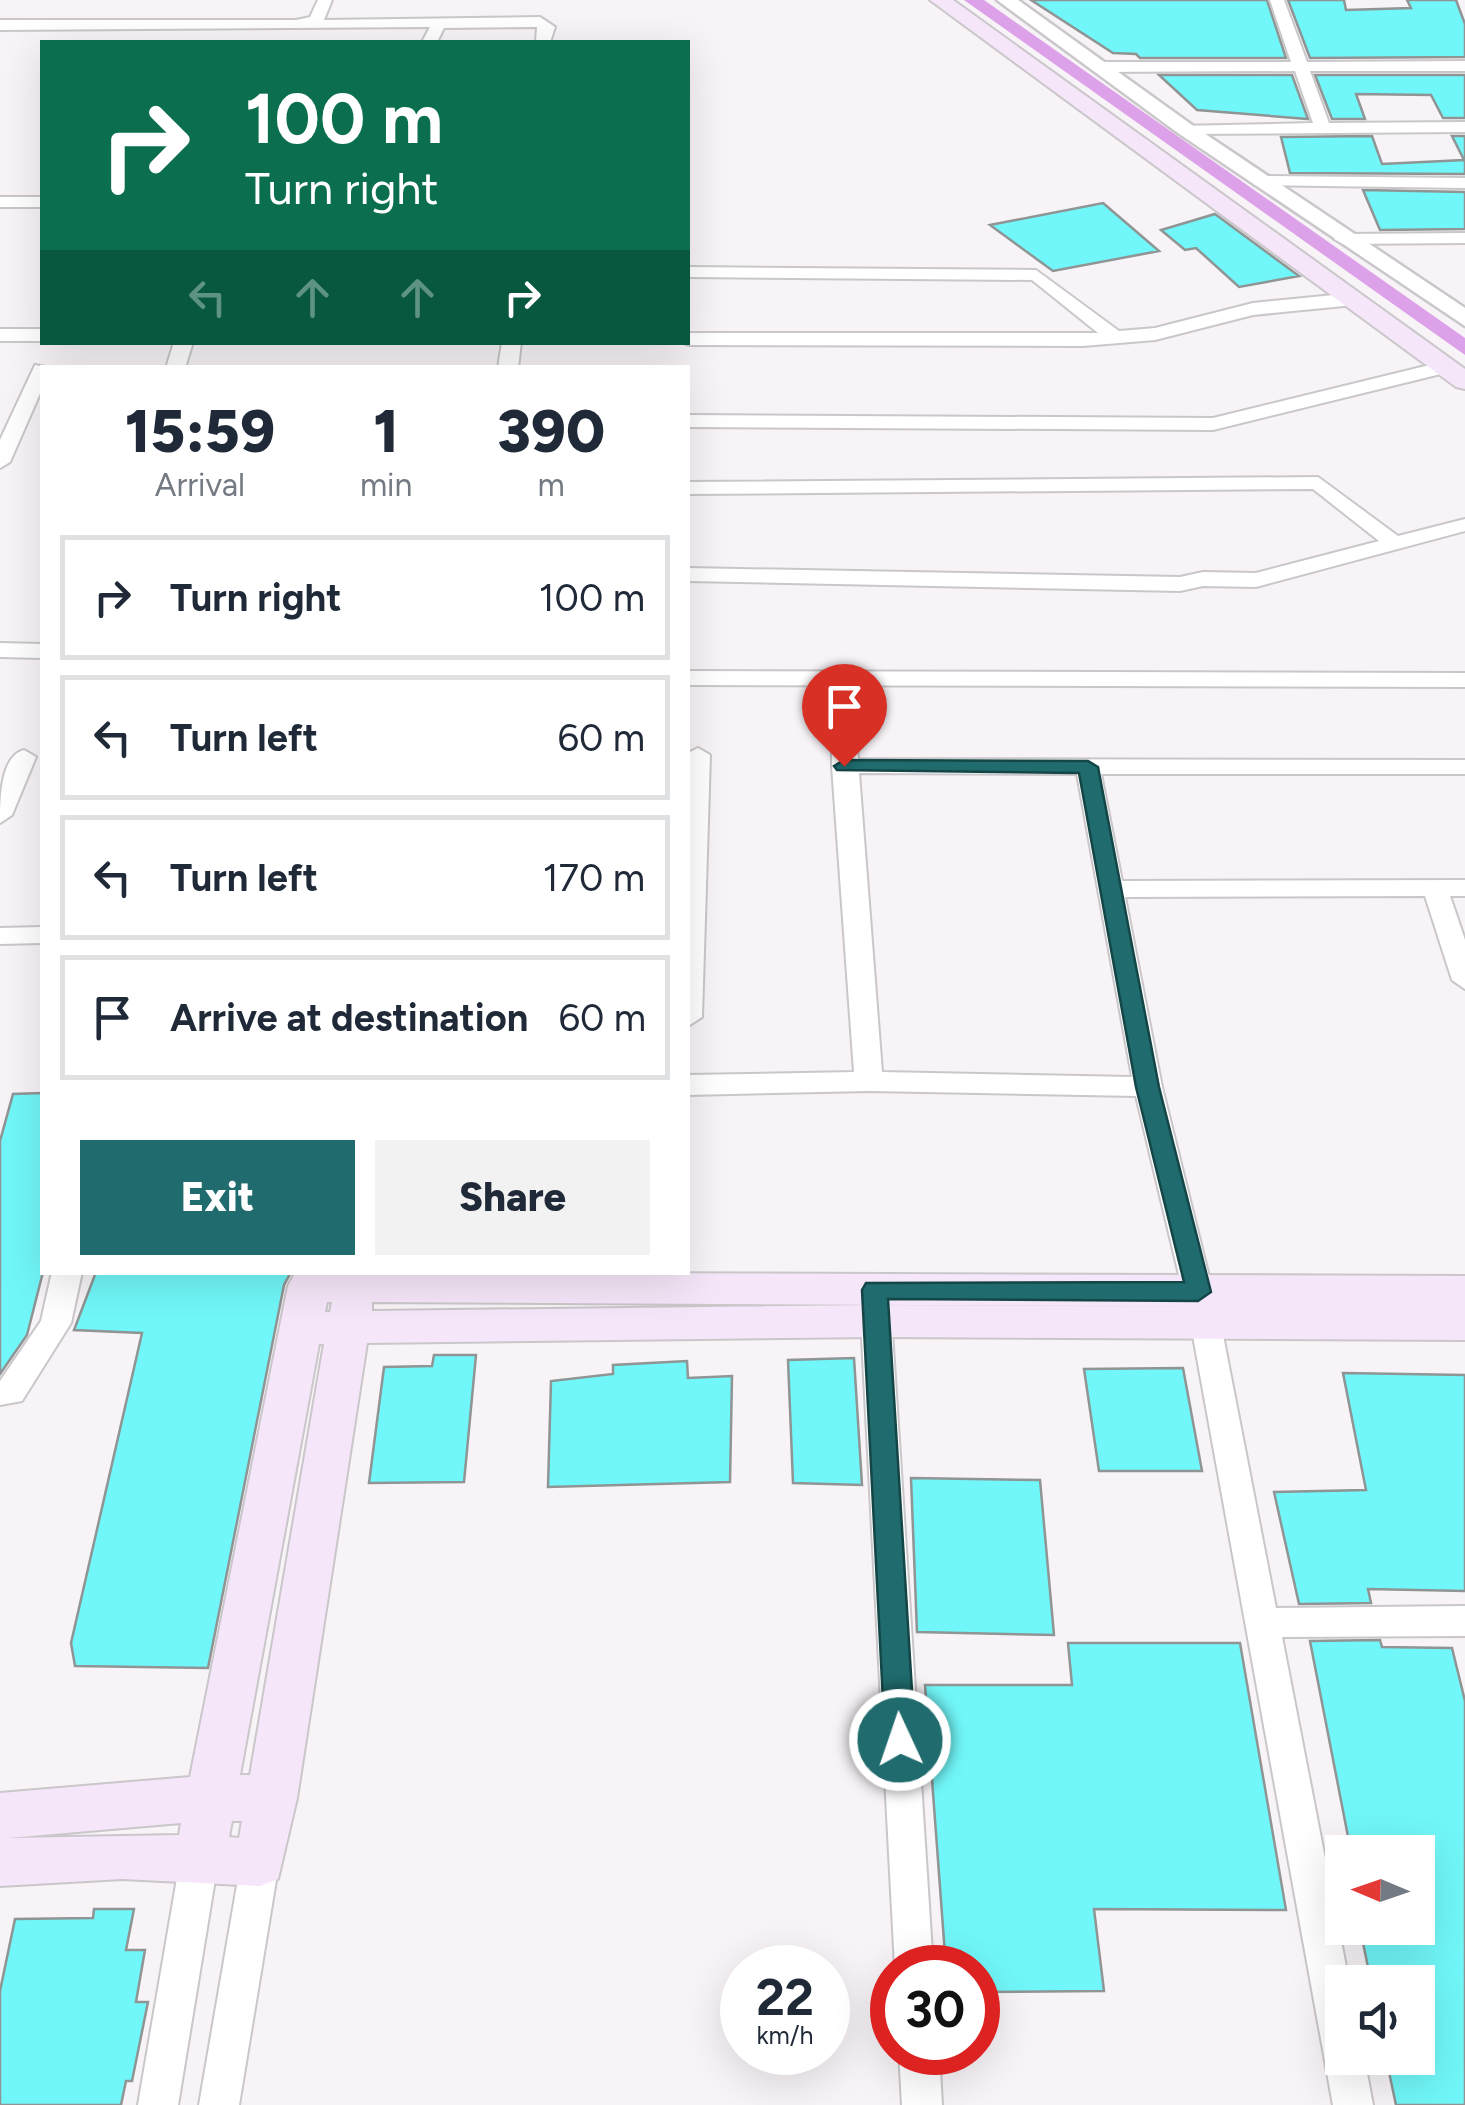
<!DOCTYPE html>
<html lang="en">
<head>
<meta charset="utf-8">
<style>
	:root { --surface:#fff; --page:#f2f2f3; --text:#1f2937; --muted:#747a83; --line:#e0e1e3; --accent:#1f6b6d }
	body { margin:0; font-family:Figtree,sans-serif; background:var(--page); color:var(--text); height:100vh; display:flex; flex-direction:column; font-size:38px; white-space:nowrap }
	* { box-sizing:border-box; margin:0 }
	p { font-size:32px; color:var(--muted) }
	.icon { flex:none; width:55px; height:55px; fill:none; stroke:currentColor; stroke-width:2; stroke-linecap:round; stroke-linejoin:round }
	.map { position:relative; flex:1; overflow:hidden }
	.side { position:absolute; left:40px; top:365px; width:650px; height:910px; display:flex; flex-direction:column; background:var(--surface); border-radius:0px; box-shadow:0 10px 40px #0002 }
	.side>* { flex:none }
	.top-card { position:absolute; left:40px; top:40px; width:650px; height:305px; border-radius:0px; box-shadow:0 10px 40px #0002; background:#0b6e4f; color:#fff; overflow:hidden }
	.needle { width:65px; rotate:272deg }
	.tools { position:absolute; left:1325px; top:1835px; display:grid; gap:20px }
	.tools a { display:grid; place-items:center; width:110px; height:110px; border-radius:0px; background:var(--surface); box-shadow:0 10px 40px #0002; font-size:50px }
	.speed { position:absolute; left:720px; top:1945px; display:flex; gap:20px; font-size:50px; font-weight:700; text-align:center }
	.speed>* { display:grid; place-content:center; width:130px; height:130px; border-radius:50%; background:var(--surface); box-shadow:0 10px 40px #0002; line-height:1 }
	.speed small { font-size:25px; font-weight:400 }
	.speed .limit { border:15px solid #d22; background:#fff; color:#111 }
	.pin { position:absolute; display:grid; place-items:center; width:85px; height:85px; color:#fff; margin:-102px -42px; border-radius:50% 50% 50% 0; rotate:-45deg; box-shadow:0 0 10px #0007 }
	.pin .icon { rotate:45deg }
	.me { position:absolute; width:110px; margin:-55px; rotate:357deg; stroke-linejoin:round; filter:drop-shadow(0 0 8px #0008) }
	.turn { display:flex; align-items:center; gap:35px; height:210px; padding:0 40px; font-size:45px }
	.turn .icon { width:130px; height:130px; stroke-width:2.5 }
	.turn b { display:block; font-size:70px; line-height:85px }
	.lanes { display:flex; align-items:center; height:95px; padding:0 40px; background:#0003; justify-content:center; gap:50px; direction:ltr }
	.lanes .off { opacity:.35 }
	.eta { display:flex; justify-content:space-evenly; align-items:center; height:170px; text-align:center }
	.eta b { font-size:60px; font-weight:800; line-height:70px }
	.action { display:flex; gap:20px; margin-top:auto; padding:20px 40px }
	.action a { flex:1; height:115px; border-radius:0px; background:var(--accent); color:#fff; font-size:40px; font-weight:800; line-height:115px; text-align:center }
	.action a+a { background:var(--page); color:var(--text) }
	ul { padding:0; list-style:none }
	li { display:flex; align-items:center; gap:30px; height:125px; margin:0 20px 15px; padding:0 20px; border:5px solid var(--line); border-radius:0px }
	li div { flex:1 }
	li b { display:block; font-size:38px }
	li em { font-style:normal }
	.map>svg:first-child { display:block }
</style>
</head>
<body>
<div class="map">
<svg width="1465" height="2105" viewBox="0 0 1465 2105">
	<rect width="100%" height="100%" fill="#f7f3f7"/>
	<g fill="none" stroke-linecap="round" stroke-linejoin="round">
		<path fill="#dca1e8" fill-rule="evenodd" d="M964,0H984L1465,338V355Z"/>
	</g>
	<path fill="#71f7f9" stroke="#8f9494" stroke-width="2.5" d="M1031,0H1267L1286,58H1140L1136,54L1113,53Z
		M1288,0H1344L1346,10L1411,8L1407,0H1456L1465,24V57L1310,58Z
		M1159,75H1292L1308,119L1197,110Z
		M1315,75H1465V118H1443L1431,95L1356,94L1365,119H1332Z
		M1372,136L1382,164L1464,160L1452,136H1465V174L1290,173L1281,137Z
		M1363,190L1465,192V229L1380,230Z
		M1103,203L1159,251L1053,271L990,225Z
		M1215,214L1299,276L1239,287L1196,248L1185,250L1161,230Z
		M42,1093L43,1272L27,1335L0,1374V1141L13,1094Z
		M96,1272H291L284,1285L208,1668L75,1666L71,1643L142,1333L74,1330Z
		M434,1355H476L464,1482L369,1483L384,1367L432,1366Z
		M854,1358L862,1485L793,1483L788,1360Z
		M687,1361L688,1378L732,1376L730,1482L548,1487L551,1381L613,1374V1365Z
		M1183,1368L1202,1471H1099L1084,1369Z
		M1343,1373L1465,1375V1591L1368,1589L1371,1603L1299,1604L1274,1492L1366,1490Z
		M911,1478L1040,1480L1054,1635L917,1632Z
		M1380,1640L1382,1647L1452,1648L1465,1701V2105H1396L1386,2058H1418V1982H1371L1360,1928H1418V1852H1351L1310,1641Z
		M1068,1643H1240L1286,1910L1094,1909L1104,1991L978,1992V1968H946L925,1685H1072Z
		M94,1909H134L126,1950H145L136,2002H148L132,2081H126L121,2105H0V1991L15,1919L93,1918Z"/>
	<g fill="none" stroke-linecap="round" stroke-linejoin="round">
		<g stroke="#cac7ca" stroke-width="4">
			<path id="minor" d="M318,0H332L324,20L540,17L555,27L550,42H536L537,27L444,28L437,42H422L430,27L0,30V20H296L310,17Z
				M1270,0H1284L1307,62L1465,61V71H1310L1329,123L1465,122V132L1185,134L1179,132V126L1313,123L1295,71L1098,72L1090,67L1098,62H1291Z
				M1260,176L1465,178V188L1254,185V177Z
				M0,197H42V207H0Z
				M1465,233V243L1343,244L1334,239L1343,234Z
				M688,267L1036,270L1119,331L1155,328L1253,303L1354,293L1363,299L1354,305L1253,315L1155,340L1083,346L688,345L681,342H688V333H1098L1032,280L688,277Z
				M0,329H42V341H0Z
				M174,342H193L185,368H166Z
				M502,342H521L518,368H498Z
				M1446,361L1456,367L1453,371L1213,430L688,427V415L1213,418Z
				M35,365L51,368H42V389L10,462L0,468V440Z
				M1318,477L1398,536L1465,519V531L1256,587L1203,586L1180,591L688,581V568L1180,577L1203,572L1256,573L1379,541L1313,489L688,494V482Z
				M0,643L42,644V658L0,657Z
				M688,671L1465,673V687L688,685Z
				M844,729L856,736L858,759L1465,760V774H1101L1122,881L1465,880V896H1450L1465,940V989L1452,980L1425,896L1125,897L1162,1087L1221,1325L1276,1608L1465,1606V1636L1282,1637L1349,1982H1342V2058H1364L1373,2105H1333L1191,1325L1136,1096L869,1091L688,1095V1075L854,1072L832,766V736ZM859,773L1077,774L1132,1077L882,1072Z
				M698,748L710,755L702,1017L688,1026V753Z
				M24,750L36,757L12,815L0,823C0,801 0,756 24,750Z
				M42,927V943L0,944V928Z
				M52,1272H82L71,1323L22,1401L0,1405V1381L41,1321Z
				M875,1288L886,1292L890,1300L933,1968H895L860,1300L864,1292Z
				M199,1844L212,1849L218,1861L178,2105H138L180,1861L186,1849Z
				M260,1845L273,1850L279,1862L239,2105H199L241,1862L247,1850Z
				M899,2052H939L942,2105H902Z"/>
		</g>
		<g stroke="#cac7ca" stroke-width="5">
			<path id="tertiary" d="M997,0H1018L1192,125L1465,308V326L1178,133Z"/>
		</g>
		<g stroke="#cac7ca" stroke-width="4">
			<path id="secondary" d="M930,0H953L1465,369V389L1456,387Z
				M302,1272L1465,1276V1308L372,1302V1311L876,1305L1465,1308V1340L876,1337L367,1343L297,1798L278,1879L260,1886L122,1879L0,1886V1793L190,1777L288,1286L294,1275ZM327,1302H332L330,1312H325ZM319,1344H324L250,1775H240ZM232,1821H242L239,1838L229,1837ZM181,1823L179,1835L8,1838Z"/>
		</g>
		<use href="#minor" fill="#fff" fill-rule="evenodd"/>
		<use href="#tertiary" fill="#fff" fill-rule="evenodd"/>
		<use href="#secondary" fill="#f6e6f9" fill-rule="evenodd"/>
	</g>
	<path fill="#1f6b6d" stroke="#144647" stroke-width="2.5" d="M844,760L1088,761L1098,767L1159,1087L1211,1292L1198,1301L888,1299L915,1740L911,1749L900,1753L890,1749L885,1740L862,1290L866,1283L1184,1282L1136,1087L1079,773L837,770L834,766Z"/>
</svg>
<div class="tools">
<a><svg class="needle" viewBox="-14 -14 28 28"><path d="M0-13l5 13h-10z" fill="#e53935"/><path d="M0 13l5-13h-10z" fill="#747a83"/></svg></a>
<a><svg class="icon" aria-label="sound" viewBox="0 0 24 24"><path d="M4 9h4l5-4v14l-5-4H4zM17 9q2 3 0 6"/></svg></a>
</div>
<div class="speed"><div>22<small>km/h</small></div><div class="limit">30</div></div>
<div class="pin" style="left:844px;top:766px;background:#d93025"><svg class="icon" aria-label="arrive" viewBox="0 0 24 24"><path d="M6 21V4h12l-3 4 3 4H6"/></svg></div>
<svg class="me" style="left:900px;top:1740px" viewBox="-20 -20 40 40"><circle r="17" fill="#1f6b6d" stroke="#fff" stroke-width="3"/><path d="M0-11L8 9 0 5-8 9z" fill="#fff"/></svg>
<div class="top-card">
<div class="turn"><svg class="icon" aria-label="right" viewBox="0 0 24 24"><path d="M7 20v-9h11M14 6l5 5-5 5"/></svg><div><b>100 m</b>Turn right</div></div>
<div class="lanes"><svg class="icon off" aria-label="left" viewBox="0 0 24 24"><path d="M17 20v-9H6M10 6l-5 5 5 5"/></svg><svg class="icon off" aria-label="ahead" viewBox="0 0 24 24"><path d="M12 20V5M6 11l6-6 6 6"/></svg><svg class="icon off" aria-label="ahead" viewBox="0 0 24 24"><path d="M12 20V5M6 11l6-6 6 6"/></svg><svg class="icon" aria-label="right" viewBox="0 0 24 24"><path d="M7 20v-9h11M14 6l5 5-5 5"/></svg></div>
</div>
<section class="side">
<div class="eta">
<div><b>15:59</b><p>Arrival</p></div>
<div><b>1</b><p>min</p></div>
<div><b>390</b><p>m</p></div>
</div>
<ul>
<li><svg class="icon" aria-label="right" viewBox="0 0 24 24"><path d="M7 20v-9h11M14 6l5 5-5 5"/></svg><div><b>Turn right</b></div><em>100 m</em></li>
<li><svg class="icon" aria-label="left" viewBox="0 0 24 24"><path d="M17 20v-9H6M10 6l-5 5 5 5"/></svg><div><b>Turn left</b></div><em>60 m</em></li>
<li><svg class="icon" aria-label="left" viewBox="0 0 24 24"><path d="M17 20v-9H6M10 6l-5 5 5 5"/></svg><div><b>Turn left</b></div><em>170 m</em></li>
<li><svg class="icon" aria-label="arrive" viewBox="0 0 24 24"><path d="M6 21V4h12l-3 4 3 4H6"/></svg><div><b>Arrive at destination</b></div><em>60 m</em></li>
</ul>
<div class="action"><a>Exit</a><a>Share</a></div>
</section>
</div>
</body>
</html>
